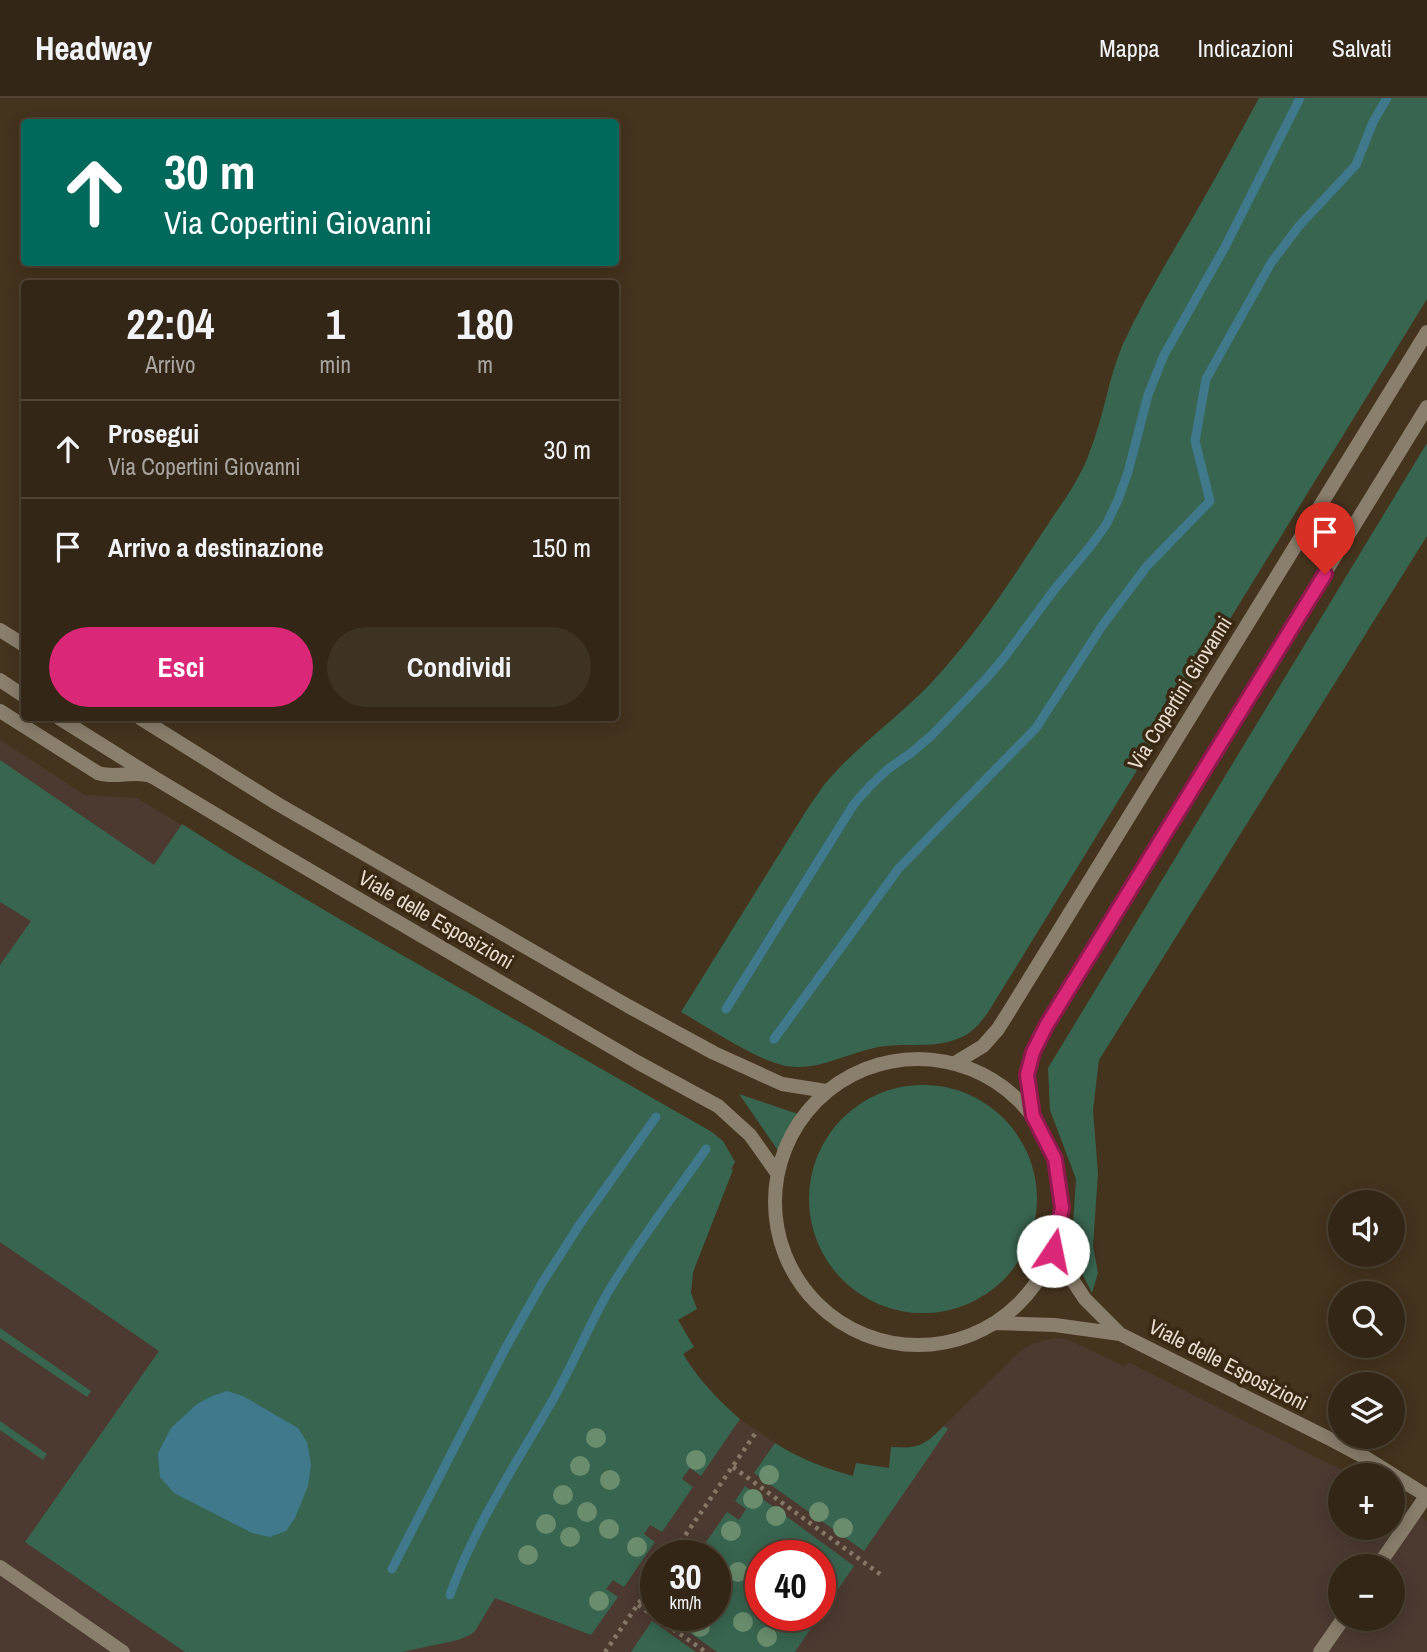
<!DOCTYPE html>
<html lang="it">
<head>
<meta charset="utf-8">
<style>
	:root { --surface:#332616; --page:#3e3223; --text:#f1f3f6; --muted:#a9a5a1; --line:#4e4335; --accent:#db2777 }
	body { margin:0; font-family:"Archivo Narrow",sans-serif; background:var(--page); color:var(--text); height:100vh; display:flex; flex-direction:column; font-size:26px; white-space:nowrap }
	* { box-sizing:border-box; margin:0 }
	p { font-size:23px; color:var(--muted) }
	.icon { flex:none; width:38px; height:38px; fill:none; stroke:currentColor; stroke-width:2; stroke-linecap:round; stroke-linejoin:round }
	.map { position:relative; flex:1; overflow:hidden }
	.side { position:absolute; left:21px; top:182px; width:598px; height:441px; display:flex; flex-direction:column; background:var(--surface); border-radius:7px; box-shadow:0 4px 18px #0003,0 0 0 2px var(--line) }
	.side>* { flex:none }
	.guide { position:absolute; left:21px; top:21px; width:598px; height:147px; border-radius:7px; box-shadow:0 4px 18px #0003,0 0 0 2px var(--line); background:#00695c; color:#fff; overflow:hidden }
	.buttons { position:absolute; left:1328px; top:1092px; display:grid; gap:14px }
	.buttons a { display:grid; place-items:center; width:77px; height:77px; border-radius:50%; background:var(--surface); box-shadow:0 4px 18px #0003,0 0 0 2px var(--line); font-size:35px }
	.speed { position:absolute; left:640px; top:1442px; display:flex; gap:14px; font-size:35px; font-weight:700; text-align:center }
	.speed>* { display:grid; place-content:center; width:91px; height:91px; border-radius:50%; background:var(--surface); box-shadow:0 4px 18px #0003,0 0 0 2px var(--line); line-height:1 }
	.speed small { font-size:18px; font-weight:400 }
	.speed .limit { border:10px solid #d22; background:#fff; color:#111 }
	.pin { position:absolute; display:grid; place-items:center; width:60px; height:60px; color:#fff; margin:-72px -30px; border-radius:50% 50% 50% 0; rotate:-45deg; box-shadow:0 0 7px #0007 }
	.pin .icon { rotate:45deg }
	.me { position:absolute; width:77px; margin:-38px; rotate:11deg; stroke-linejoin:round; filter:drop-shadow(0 0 5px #0008) }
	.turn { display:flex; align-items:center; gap:24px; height:147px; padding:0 28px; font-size:32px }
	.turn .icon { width:91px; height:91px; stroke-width:2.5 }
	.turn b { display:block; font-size:49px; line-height:60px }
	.eta { display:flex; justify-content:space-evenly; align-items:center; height:119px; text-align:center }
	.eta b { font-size:42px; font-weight:800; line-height:49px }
	.action { display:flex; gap:14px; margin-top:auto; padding:14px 28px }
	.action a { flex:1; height:80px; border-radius:42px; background:var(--accent); color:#fff; font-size:28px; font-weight:800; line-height:80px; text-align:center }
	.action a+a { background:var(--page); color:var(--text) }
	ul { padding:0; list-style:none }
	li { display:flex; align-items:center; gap:21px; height:98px; padding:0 28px; border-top:2px solid var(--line) }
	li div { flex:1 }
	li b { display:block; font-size:26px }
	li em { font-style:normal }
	header { display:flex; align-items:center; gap:42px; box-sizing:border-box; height:98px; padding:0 35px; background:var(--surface); border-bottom:2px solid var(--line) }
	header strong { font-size:33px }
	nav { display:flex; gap:38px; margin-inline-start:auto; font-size:24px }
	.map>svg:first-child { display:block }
</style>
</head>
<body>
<header>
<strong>Headway</strong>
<nav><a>Mappa</a><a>Indicazioni</a><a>Salvati</a></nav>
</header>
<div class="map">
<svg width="1427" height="1554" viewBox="0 0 1427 1554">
	<rect width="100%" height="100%" fill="#44331d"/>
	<path fill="#4c3a31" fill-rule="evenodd" d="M0,642L85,697L137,700L231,757L353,829L717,1038L723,1043L735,1064L693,1174L691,1195L697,1211L678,1221L694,1249L683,1256L699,1279L724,1307L740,1321L775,1345L793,1356L812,1365L853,1378L856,1365L889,1370L891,1349L914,1350L930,1341L1019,1254L1032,1246L1042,1243L1056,1240L1067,1241L1125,1269L1128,1264L1352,1377H1340V1430H1393V1401L1427,1423V1554H0ZM656,1458H716V1517H656ZM761,1458H821V1517H761ZM1340,1468H1393V1521H1340Z"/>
	<path fill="#38654f" d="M1259,0H1427V201L987,916C978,928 969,938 954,942C932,950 908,945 885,948C852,952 820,974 786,968C756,962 709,930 681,914L806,713C812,704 818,695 824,687C856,648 898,620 932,584C979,534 1016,474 1054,417C1068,397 1082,376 1090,353C1104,318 1108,281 1123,246C1143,203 1168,162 1192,121C1215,81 1237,41 1259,0Z
		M1427,345V438L1099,962L1093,1012L1098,1075L1093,1148L1098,1175L1092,1195L1071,1154L1076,1081L1050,1012L1048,970Z
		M0,662L154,767L182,726L231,757L353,829L712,1034L723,1043L735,1064L731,1071L733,1072L693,1174L691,1195L697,1211L678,1222L694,1249L683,1256C698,1281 718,1302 740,1321L701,1378L690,1370L682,1381L693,1389L662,1434L650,1427L644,1436L655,1444L624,1489L613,1482L606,1491L618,1499L591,1537L495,1500L475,1533L470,1537L458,1542L402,1554H185L25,1444L159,1253L0,1144V867L31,823L0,804Z
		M809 1101a114 114 0 1 1 228 0a114 114 0 1 1-228 0Z
		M739,996L798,1016L779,1054Z
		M0,1230L91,1293L87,1299L0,1240Z
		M0,1323L47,1356L43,1362L0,1332Z
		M944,1328L948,1331L864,1453L754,1375L775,1345C800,1361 824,1370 853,1378L856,1365L889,1370L891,1349C920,1351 924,1347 944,1328Z
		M745,1388L854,1468L821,1516V1458H761V1517H820L795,1554H717L665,1517H716V1458L697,1457L727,1414L739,1422L746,1411L735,1403Z
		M652,1523L696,1554H631Z"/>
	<path fill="#40788c" d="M227,1293L243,1298L298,1330L307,1344L311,1366L308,1388L295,1420L286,1433L270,1439L252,1435L174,1395L160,1379L158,1355L171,1330L197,1306L212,1298Z"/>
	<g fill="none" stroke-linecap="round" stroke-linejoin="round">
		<path stroke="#40788c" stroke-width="9" d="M726,911L854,706L870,688L888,671L911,655L932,637L985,582L1003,561L1054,492L1089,450L1106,427L1118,402L1128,374L1148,297L1164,257L1225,149L1300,0
			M774,941L899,770L1036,630L1102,528L1147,468L1210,403L1195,343L1206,281L1271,165L1299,128L1356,67L1373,24L1387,0
			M392,1471L504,1253L542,1185L580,1126L656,1019
			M450,1497C474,1429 515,1367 551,1305C572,1269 587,1231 607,1196C636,1146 673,1099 706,1051"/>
		<path stroke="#867866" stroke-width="4.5" stroke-dasharray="3.5 5" stroke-linecap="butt" d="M733,1369L884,1479
			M671,1458L757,1333
			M638,1507L706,1554
			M605,1554L656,1480"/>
		<path stroke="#8a7e6c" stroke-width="14" d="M0,613L98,675C116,681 133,672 151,678
			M1378,1468L1427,1397
			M0,1469L123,1554
			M1320,1554L1343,1521"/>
		<path stroke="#8a7e6c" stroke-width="14" d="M955,965L983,948L998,931L1010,912L1427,234
			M1033,1018L1027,977L1033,954L1046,928L1427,309"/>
		<path stroke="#8a7e6c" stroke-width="14" d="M0,532L24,547
			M0,582L24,598
			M59,620L153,679L275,752L637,964L718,1008L750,1037L777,1075
			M140,620L276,705L628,908L714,955L782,986L826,993
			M775 1104a143 143 0 1 1 286 0a143 143 0 1 1-286 0Z
			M1053,1153L1085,1201L1120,1236L1334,1343L1366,1360L1427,1398
			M995,1225L1055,1227L1120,1236"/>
	</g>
	<g fill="#698d6d">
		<circle cx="596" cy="1340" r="10"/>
		<circle cx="696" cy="1362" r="10"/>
		<circle cx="580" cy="1368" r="10"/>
		<circle cx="769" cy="1377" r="10"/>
		<circle cx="610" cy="1382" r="10"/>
		<circle cx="563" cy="1397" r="10"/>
		<circle cx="753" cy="1401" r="10"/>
		<circle cx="587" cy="1414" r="10"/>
		<circle cx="819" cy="1414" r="10"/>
		<circle cx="776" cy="1418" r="10"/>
		<circle cx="546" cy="1426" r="10"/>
		<circle cx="843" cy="1430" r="10"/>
		<circle cx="609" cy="1431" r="10"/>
		<circle cx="731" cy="1433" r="10"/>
		<circle cx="570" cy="1439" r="10"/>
		<circle cx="637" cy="1449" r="10"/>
		<circle cx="528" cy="1457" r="10"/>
		<circle cx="738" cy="1474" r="10"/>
		<circle cx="599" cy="1503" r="10"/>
		<circle cx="743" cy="1524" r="10"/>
		<circle cx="700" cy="1529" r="10"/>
		<circle cx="767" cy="1539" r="10"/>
	</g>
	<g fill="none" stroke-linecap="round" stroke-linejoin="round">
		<g stroke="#8e194d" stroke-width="18">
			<path id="route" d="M1053,1153L1062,1110L1055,1061L1033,1018L1027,977L1033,954L1046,928L1325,476"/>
		</g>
		<use href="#route" stroke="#db2777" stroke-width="12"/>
	</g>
	<g text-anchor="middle" stroke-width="7" stroke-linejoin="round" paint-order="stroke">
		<g font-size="21" fill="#e7dccf" stroke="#392913">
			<text transform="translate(1180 595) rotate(-58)" y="7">Via Copertini Giovanni</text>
			<text transform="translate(436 822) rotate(30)" y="7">Viale delle Esposizioni</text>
			<text transform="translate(1228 1267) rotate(27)" y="7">Viale delle Esposizioni</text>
		</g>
	</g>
</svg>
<div class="buttons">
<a><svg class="icon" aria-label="sound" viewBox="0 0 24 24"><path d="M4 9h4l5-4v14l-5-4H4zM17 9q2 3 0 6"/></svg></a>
<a><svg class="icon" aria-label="search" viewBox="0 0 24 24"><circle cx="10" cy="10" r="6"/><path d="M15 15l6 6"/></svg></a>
<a><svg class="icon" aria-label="layers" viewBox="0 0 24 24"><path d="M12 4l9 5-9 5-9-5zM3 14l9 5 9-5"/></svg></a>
<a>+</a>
<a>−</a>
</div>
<div class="speed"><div>30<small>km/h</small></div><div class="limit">40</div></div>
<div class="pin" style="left:1325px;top:476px;background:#d93025"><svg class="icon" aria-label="arrive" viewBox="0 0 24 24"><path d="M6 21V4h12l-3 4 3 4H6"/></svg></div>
<svg class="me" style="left:1053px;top:1153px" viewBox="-20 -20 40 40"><circle r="19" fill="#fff"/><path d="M0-13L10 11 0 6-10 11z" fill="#db2777"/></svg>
<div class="guide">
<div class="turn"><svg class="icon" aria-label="ahead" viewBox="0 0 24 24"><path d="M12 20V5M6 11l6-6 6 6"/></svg><div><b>30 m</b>Via Copertini Giovanni</div></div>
</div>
<section class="side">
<div class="eta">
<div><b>22:04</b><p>Arrivo</p></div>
<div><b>1</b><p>min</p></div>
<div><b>180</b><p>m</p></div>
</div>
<ul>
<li><svg class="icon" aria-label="ahead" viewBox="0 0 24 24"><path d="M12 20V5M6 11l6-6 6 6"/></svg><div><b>Prosegui</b><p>Via Copertini Giovanni</p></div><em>30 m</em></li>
<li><svg class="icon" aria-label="arrive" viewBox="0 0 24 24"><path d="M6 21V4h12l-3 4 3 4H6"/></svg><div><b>Arrivo a destinazione</b></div><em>150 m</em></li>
</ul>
<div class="action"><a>Esci</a><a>Condividi</a></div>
</section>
</div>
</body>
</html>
